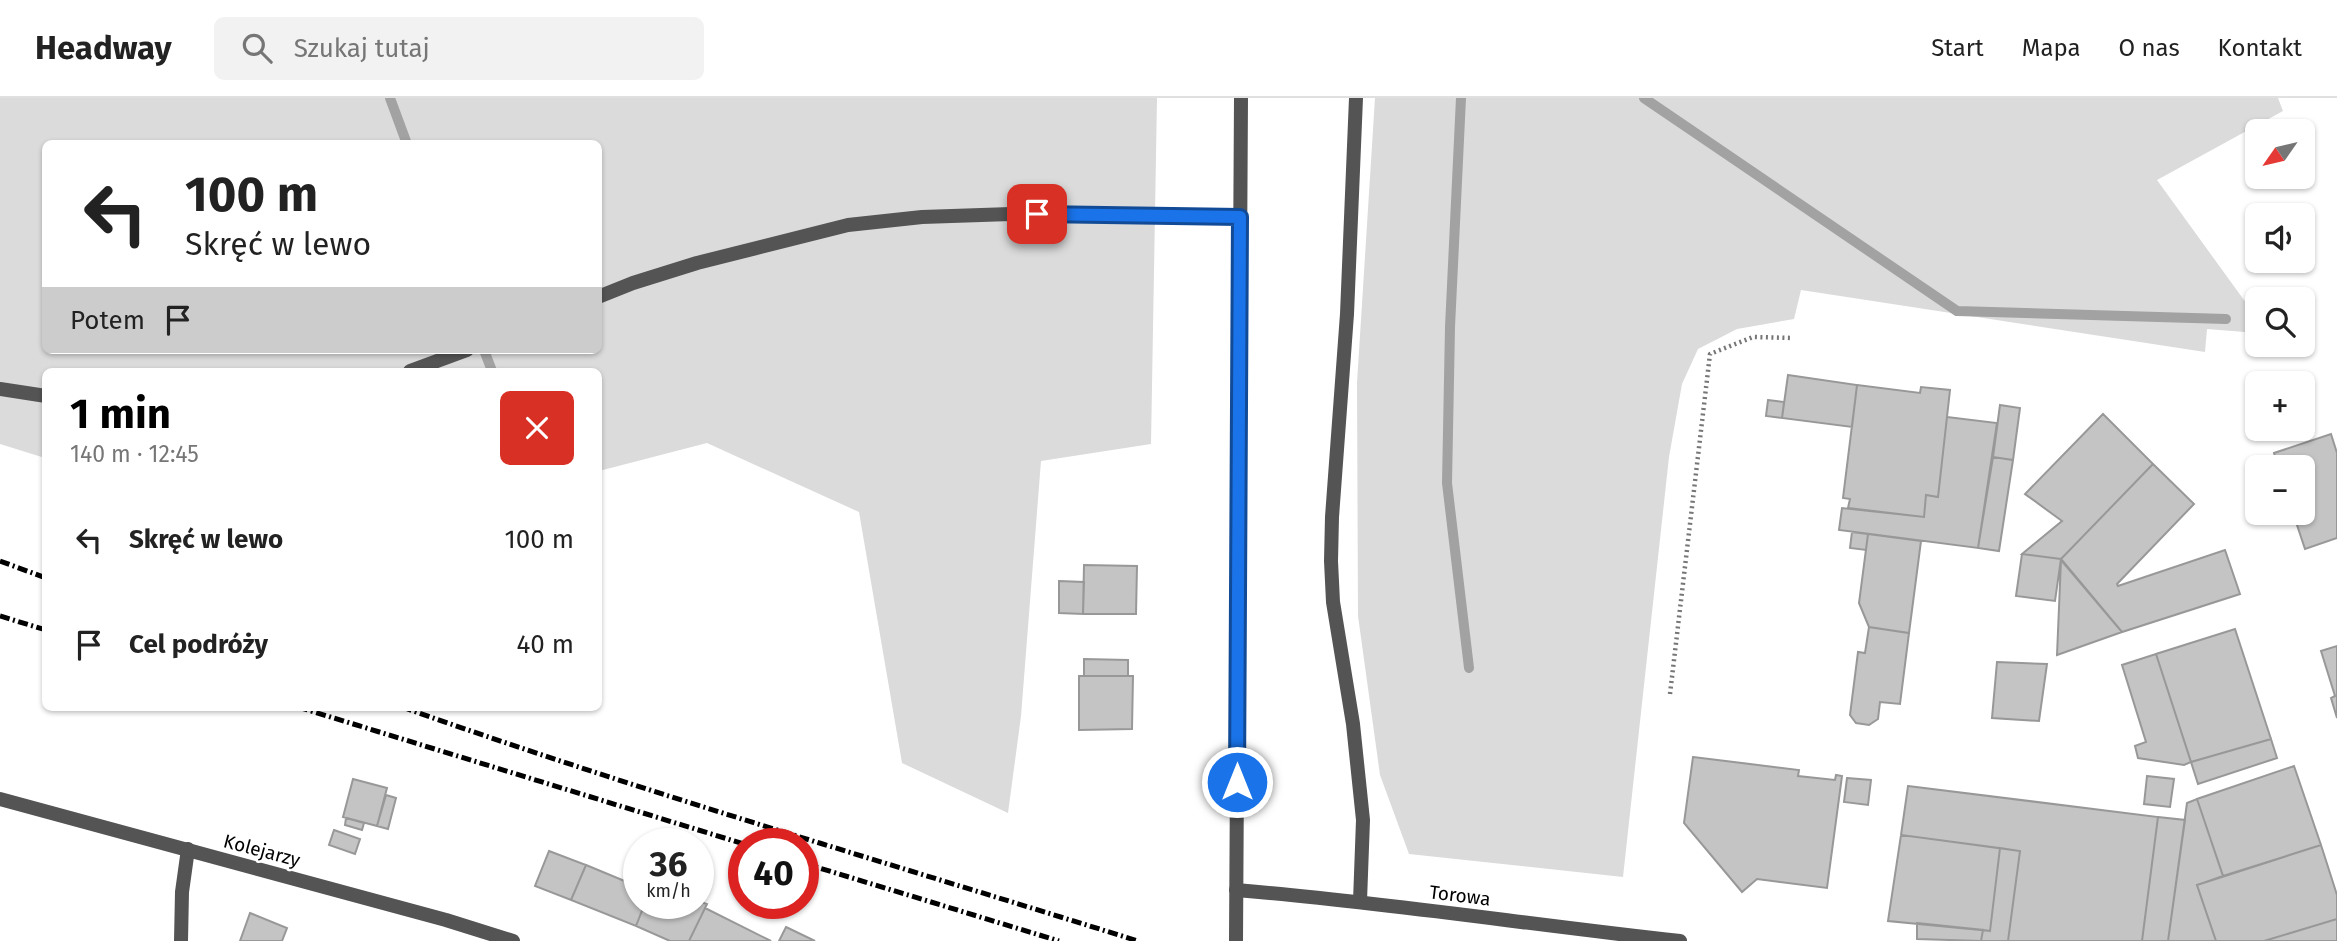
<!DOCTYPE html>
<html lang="pl">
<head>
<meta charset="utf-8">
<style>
	:root { --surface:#fff; --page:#f2f2f2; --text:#222; --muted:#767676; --line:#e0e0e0; --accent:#000 }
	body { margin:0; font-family:"Fira Sans",sans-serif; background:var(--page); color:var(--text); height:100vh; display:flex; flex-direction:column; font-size:26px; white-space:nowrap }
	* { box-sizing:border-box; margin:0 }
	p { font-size:23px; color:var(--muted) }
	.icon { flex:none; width:38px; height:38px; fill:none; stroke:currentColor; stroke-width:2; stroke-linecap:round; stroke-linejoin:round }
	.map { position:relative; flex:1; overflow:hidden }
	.details { position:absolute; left:42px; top:270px; width:560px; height:343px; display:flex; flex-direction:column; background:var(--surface); border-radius:10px; box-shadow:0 2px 5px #0004 }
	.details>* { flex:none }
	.banner { position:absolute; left:42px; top:42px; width:560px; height:214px; border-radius:10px; box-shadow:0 2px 5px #0004; background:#fff; color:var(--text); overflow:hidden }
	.needle { width:46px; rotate:236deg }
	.controls { position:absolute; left:2245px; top:21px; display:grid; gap:14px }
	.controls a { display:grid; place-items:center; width:70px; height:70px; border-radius:10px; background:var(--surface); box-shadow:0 2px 5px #0004; font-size:35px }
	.speed { position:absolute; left:623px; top:730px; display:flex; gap:14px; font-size:35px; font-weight:700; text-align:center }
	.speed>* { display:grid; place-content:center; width:91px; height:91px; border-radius:50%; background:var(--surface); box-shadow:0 2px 5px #0004; line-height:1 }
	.speed small { font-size:18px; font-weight:400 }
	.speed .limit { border:10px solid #d22; background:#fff; color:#111 }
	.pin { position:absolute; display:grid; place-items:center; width:60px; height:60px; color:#fff; margin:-30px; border-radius:14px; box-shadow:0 4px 10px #0006 }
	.me { position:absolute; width:77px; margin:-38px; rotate:0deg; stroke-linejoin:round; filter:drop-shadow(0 0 5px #0008) }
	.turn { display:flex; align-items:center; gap:24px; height:147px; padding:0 28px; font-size:32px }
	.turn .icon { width:91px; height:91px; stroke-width:2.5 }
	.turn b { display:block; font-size:49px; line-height:60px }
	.then { display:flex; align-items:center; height:66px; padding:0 28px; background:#0003; gap:14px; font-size:26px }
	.round { display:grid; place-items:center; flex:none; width:74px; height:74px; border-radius:10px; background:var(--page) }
	.head { display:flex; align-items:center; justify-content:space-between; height:119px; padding:0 28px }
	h1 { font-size:42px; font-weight:700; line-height:52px; color:var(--accent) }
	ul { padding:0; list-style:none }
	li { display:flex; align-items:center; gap:21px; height:105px; padding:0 28px }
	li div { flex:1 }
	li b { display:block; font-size:26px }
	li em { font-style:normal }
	header { display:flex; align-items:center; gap:42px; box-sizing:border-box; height:98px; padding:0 35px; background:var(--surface); border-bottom:2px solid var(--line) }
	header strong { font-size:33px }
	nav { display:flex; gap:38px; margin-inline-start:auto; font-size:24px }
	.search { width:490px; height:63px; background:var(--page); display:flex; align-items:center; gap:18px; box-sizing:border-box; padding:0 24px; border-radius:10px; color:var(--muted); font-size:26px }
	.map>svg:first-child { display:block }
</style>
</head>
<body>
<header>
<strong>Headway</strong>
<div class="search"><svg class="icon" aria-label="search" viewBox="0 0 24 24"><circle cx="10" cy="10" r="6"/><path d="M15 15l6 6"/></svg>Szukaj tutaj</div>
<nav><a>Start</a><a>Mapa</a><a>O nas</a><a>Kontakt</a></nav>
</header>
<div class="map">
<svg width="2337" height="843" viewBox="0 0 2337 843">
	<rect width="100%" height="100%" fill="#fff"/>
	<path fill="#dbdbdb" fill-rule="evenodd" d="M0,0H1157L1151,346L1041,363L1021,618L1008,715L902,665L859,414L707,345L599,373L598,273H46L45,360L0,346ZM46,46H598V252H46Z
		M1375,0H2278L2283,13L2157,82L2257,220V235L2207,231L2205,254L1801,192L1794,221L1737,231L1698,251L1682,286L1669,359L1623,779L1409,756L1380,677L1358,518L1357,285Z"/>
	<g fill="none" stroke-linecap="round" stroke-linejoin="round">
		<path stroke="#a2a2a2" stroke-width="10" d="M390,0L407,46
			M1461,0L1450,229L1447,385L1469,570
			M1644,0L1957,213L2226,221
			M484,252L492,273"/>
	</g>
	<path fill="#c4c4c4" stroke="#989898" stroke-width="2" d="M1788,277L1857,287L1852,329L1782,320Z
		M1857,287L1920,295L1921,289L1950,292L1938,399L1926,397L1924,419L1848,410L1850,401L1843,400Z
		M1768,302L1784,304L1782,320L1766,318Z
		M2000,307L2020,310L2013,362L1993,359Z
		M2103,316L2153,366L2061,461L2022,456L2062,423L2025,396Z
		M1947,319L1997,325L1978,450L1839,432L1842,410L1924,419L1926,397L1938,399Z
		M2331,336L2337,355V440L2305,451L2293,415H2303V369H2278L2274,355Z
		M1993,359L2013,362L1999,453L1978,450Z
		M2153,366L2194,406L2117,486L2118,488L2225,452L2240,496L2122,534L2061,461Z
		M1852,434L1868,436L1866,452L1850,450Z
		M1868,436L1921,443L1909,535L1869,529L1859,505Z
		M2022,456L2061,461L2055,503L2016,498Z
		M2061,462L2122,534L2057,557Z
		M1084,467L1137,468L1136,516H1083Z
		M1059,483L1084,484L1083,516L1059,515Z
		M1869,529L1909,535L1900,606L1880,604L1878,621L1869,627L1856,625L1850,617L1858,554L1865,555Z
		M2235,531L2271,641L2191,664L2156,556Z
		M2337,548V620L2331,600L2335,598L2321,553Z
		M2156,556L2191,664L2184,667L2138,660L2135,648L2146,644L2122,567Z
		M1084,561L1128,562V578H1084Z
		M1997,564L2047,566L2039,623L1992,620Z
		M1079,578H1133L1132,631L1079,632Z
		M2271,641L2277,660L2198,686L2191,664Z
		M1693,659L1799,672L1798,678L1835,682L1836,677L1842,678L1827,790L1757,781L1742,794L1684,725Z
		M2294,668L2321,747L2223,778L2197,701Z
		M2147,678L2174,681L2170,709L2144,706Z
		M1847,680L1871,682L1868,707L1844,704Z
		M353,681L387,690L377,728L343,719Z
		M1908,688L2158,719L2142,843H2008L2020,753L1901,737Z
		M386,697L396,700L388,731L377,728Z
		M2197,701L2223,778L2197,787L2216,843H2168L2187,705Z
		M2158,719L2185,722L2168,843H2142Z
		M346,720L364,725L362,732L345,727Z
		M334,732L360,741L355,756L329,747Z
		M1901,737L2000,750L1990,833L1888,823Z
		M2321,747L2337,797V821L2264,843H2216L2197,787Z
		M2000,750L2020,753L2008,843H1981L1983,832L1990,833Z
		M549,753L586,767L571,802L535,788Z
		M586,767L639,789V805H645L636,828L571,802Z
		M698,803L707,806L689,843H670L636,828L645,805H698Z
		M705,810L771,843H689Z
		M250,815L287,830L282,843H240Z
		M2337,821V843H2264Z
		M1917,825L1983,832L1981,843L1917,841Z
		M786,829L815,843H779Z"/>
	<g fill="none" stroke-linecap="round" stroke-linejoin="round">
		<path stroke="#767676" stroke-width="4.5" stroke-dasharray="2 3.5" stroke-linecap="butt" d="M1670,596L1710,256L1753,239L1793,240"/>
		<path stroke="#545454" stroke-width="14" d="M1356,0L1347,216L1332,419L1331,463L1333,504L1353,626L1363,722L1360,803
			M181,843L182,794L188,751"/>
		<path stroke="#545454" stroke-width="14" d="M598,199L633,185L697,165L848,127L922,119L1011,116L1240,119
			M410,273L467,252
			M0,291L46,298
			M0,701L446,822L513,843
			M1236,792C1384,804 1532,827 1680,843"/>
		<path stroke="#545454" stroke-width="14" d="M1236,843L1241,0"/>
		<path stroke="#000" stroke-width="5" stroke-dasharray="10 3.5 2 3.5" stroke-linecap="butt" d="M0,463L46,480
			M0,518L46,532
			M298,609L744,746
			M402,609C645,695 892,766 1138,843
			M803,765L1059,843"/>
	</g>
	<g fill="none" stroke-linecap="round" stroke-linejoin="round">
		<g stroke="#114b97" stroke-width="18">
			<path id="route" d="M1037,116L1240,119L1237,684"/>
		</g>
		<use href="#route" stroke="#1a73e8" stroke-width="12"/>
	</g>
	<g text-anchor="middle" stroke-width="5" stroke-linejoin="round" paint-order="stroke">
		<g font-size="19" fill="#000" stroke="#fff">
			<text transform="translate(262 752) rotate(15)" y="7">Kolejarzy</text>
			<text transform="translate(1460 797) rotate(7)" y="7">Torowa</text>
		</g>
	</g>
</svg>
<div class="controls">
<a><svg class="needle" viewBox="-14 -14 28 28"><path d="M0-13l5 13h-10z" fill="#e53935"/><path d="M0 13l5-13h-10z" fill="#767676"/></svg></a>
<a><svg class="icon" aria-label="sound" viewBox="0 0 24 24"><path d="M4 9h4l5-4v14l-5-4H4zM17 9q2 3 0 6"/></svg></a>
<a><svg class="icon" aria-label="search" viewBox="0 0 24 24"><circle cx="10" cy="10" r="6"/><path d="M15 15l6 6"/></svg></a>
<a>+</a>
<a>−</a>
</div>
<div class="speed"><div>36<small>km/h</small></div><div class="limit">40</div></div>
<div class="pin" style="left:1037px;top:116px;background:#d93025"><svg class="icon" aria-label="arrive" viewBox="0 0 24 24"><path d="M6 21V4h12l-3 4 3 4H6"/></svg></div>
<svg class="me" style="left:1237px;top:684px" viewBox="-20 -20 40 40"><circle r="17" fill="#1a73e8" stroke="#fff" stroke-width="3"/><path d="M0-11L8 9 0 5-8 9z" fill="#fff"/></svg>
<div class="banner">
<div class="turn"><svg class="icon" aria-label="left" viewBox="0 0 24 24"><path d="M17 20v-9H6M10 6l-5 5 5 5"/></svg><div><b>100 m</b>Skręć w lewo</div></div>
<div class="then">Potem<svg class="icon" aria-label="arrive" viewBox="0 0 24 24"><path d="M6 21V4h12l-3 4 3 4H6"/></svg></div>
</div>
<section class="details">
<div class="head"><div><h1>1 min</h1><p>140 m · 12:45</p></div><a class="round" style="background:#d93025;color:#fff"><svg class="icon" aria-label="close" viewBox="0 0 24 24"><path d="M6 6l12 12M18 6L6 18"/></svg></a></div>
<ul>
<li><svg class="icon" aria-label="left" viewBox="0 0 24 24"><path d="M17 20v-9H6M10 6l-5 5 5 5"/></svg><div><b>Skręć w lewo</b></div><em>100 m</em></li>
<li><svg class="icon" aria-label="arrive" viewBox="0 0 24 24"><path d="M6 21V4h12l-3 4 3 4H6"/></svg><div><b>Cel podróży</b></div><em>40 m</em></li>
</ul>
</section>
</div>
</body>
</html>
